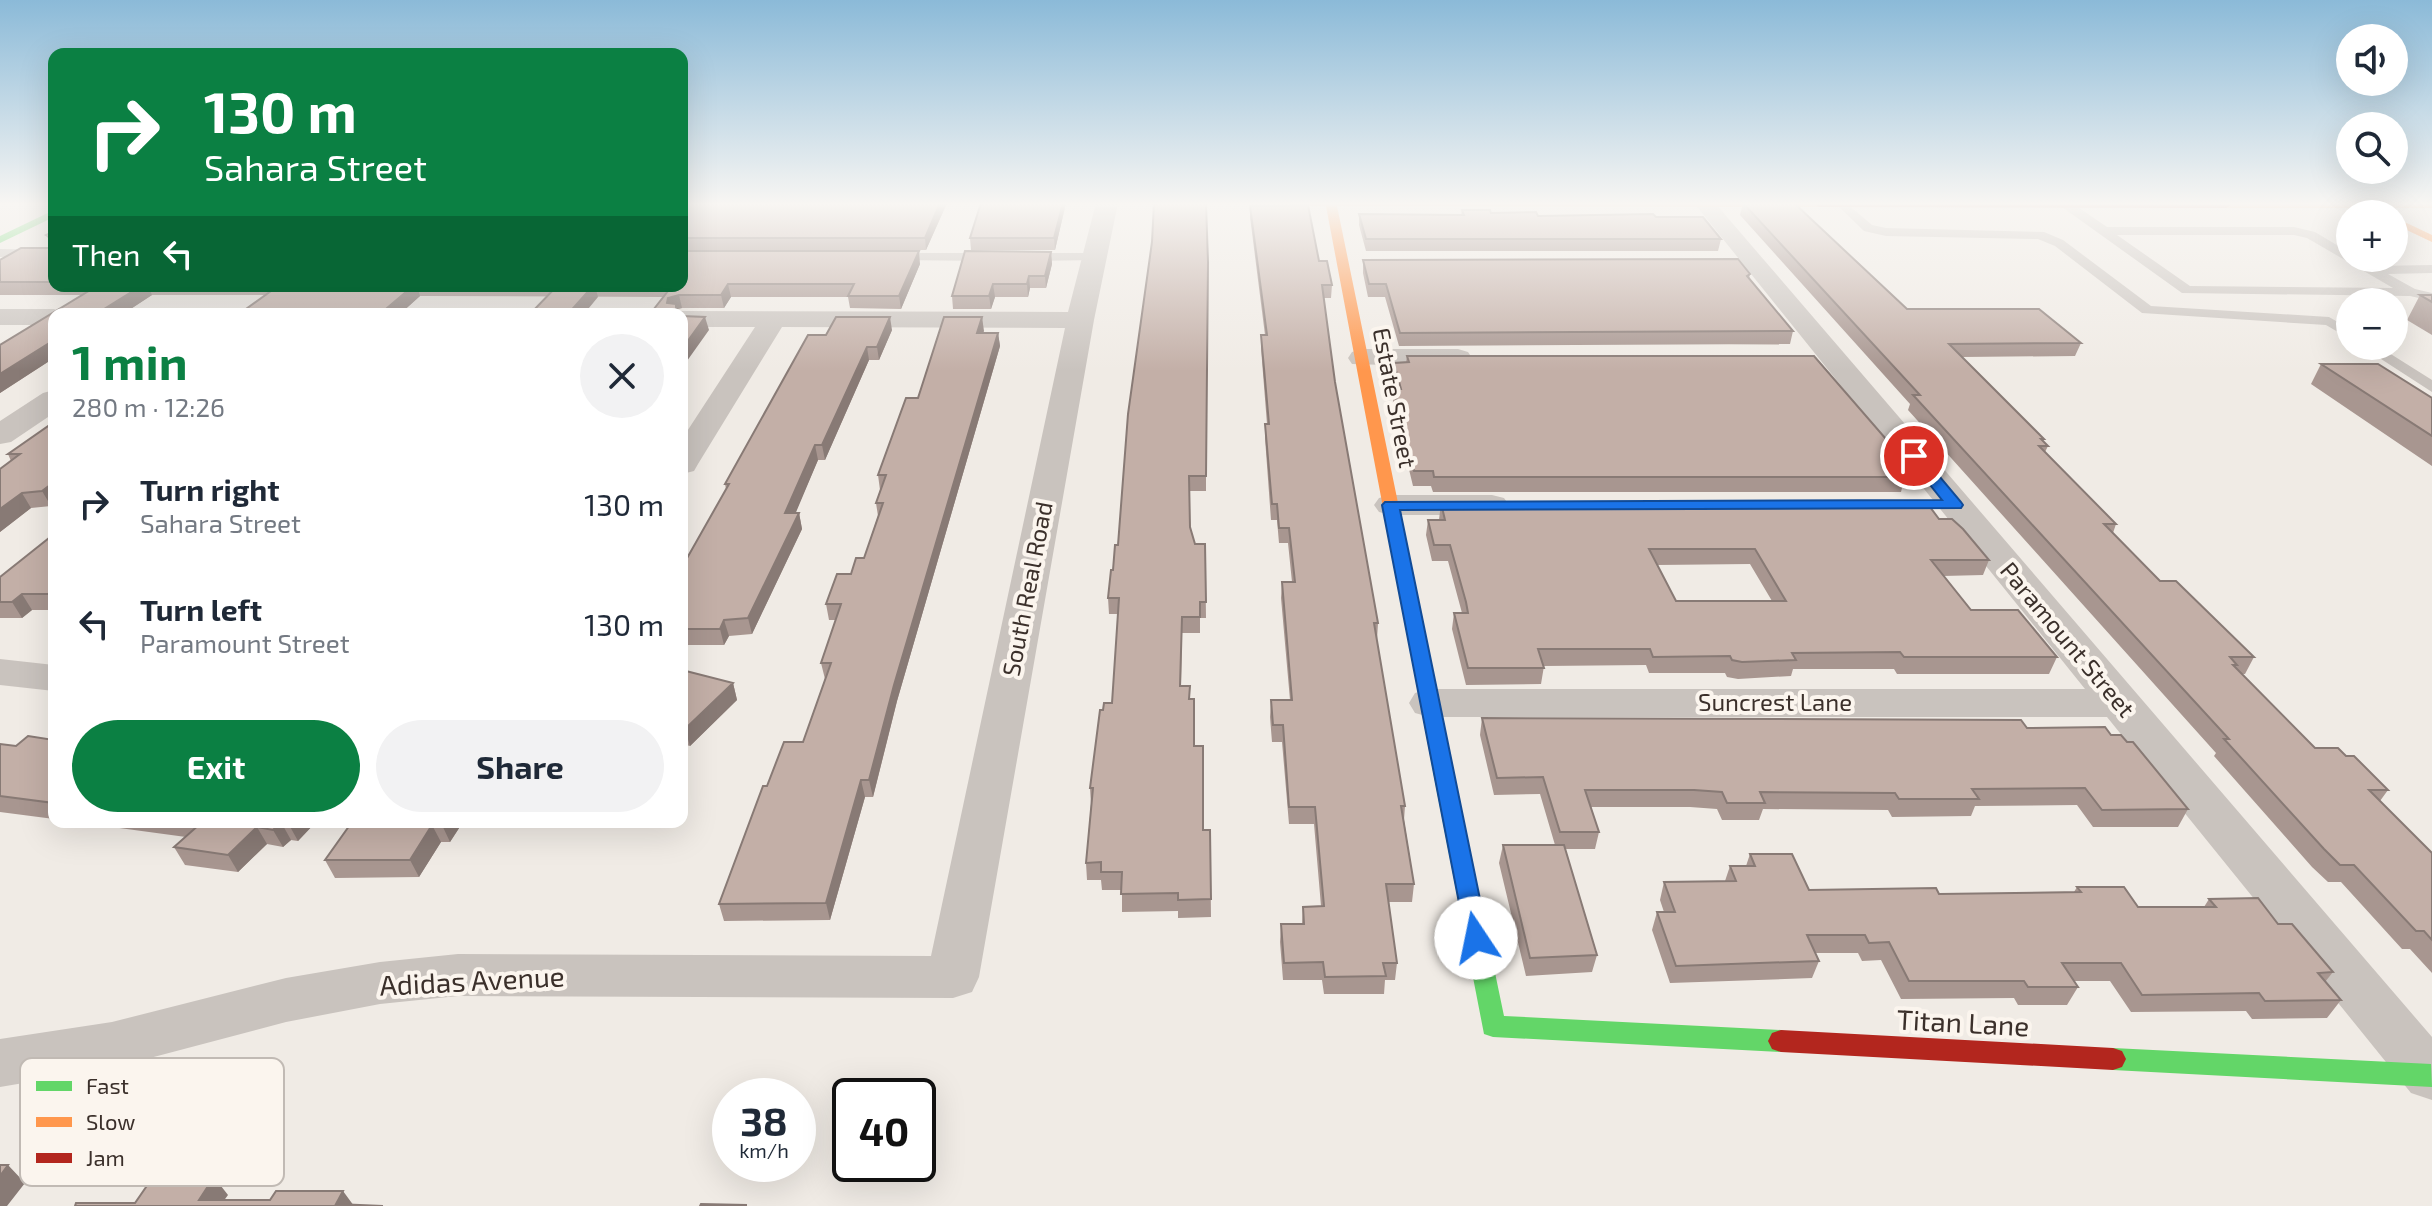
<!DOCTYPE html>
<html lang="en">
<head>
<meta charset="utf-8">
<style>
	:root { --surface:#fff; --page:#f2f2f3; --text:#1f2937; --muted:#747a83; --accent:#0b8043 }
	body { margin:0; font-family:"Exo 2",sans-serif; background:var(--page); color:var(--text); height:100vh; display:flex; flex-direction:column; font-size:30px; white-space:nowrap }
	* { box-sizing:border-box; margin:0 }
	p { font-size:26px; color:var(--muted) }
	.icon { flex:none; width:44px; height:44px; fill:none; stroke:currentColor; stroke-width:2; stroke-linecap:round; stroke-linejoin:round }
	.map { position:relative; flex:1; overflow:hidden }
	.side { position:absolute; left:48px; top:308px; width:640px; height:520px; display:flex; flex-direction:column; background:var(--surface); border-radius:16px; box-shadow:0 8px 32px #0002 }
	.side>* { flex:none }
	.hud { position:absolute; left:48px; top:48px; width:640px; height:244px; border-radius:16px; box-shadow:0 8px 32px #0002; background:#0b8043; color:#fff; overflow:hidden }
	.buttons { position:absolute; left:2336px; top:24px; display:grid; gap:16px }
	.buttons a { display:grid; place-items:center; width:72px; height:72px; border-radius:50%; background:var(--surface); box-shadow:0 8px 32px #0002; font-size:40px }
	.speed { position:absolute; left:712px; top:1078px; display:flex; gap:16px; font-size:40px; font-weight:700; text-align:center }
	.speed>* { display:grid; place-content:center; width:104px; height:104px; border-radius:50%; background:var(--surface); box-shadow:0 8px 32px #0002; line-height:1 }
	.speed small { font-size:20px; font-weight:400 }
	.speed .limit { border:4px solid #111; border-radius:12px; background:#fff; color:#111 }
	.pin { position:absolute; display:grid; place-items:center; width:68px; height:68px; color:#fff; margin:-34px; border:4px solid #fff; border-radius:50%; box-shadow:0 2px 8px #0007 }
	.me { position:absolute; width:88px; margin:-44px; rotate:349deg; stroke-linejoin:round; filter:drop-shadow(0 0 6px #0008) }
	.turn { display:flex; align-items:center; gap:28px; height:168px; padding:0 24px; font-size:36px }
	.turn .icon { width:104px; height:104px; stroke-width:2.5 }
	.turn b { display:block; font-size:56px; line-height:68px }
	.then { display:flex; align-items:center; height:76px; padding:0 24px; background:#0003; gap:16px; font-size:30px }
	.round { display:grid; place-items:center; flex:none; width:84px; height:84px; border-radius:42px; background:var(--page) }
	.headline { display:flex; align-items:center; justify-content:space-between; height:136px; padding:0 24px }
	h1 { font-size:48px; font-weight:700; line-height:60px; color:var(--accent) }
	.primary-button { display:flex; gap:16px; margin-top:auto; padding:16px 24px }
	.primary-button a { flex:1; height:92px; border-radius:48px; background:var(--accent); color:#fff; font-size:32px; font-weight:700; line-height:92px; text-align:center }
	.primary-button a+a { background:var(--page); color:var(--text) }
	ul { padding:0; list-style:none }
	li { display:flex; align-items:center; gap:24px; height:120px; padding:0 24px }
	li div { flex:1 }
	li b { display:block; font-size:30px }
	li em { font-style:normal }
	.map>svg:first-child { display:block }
</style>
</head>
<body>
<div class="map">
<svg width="2432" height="1206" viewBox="0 0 2432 1206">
	<rect width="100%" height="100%" fill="#f0ebe5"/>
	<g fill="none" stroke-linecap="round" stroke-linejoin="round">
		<path fill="#c9c3be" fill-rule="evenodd" d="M1835,203H1846L1872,225L1886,228L2044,232L2063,240L2151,306L2329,317L2350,329V339L2326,325L2142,313L2055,246L2038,239L1886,236L1864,231Z
			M2061,203H2072L2107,227H2294L2315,232L2350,253V258H2360L2374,266L2432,265V273L2388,274L2415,289L2432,293V301L2410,296L2182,293L2062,207ZM2117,235H2294L2307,238L2393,288L2190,286Z
			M0,249L54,250V258L0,257Z
			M889,253H990L996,257L990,261L894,260L888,256Z
			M1096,253L1102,257L1101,260L1026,261L1020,257L1026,253Z
			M2361,346H2378L2432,380V392Z"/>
		<path fill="#c9c3be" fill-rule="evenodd" d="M1096,203H1118L1094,320L979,977L972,992L953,998L458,996L380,1004L286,1022L112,1068L0,1087V1039L112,1022L286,978L380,962L458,954L931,956L1065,328L782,327L698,464L694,471L682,474V439L755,327H682V314H672L682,311L1068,312Z
			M1694,203H1715L2432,1037V1100L2411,1093L2107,717H1430L1415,713L1409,703L1415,693L1430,689H2085Z
			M0,309H54L65,314H54V325H0Z
			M1362,349H1458L1468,352L1472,358L1468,364L1458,367L1352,364L1348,358L1352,352Z
			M54,390V413L11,442L0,444V421L43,393Z
			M1391,495H1492L1504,498L1509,505L1504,512L1492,515H1391L1379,512L1374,505L1379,498Z
			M0,659L54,665V691L0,685Z"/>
		<path fill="#63d668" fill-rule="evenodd" d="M54,210V217L0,243V236Z
			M1440,749L1447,751L1450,756L1504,1016L1781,1030L1790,1033L1794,1041L1790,1049L1781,1052L1493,1037L1484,1034L1430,756L1433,751Z
			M2113,1048L2431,1064L2432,1087L2113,1070L2104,1067L2100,1059L2104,1051Z"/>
		<path fill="#ff974d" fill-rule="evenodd" d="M1294,203L1823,204L1818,207L1337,206L1450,756L1447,761H1433L1430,756L1326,206H1299Z
			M2223,203H2432V208H2226L2221,205Z
			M2394,217L2432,235V242L2394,224Z"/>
		<path fill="#b3261e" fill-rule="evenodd" d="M1814,203H2229L2231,205L2226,208L1818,207Z
			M1781,1030L2113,1048L2122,1051L2126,1059L2122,1067L2113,1070L1781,1052L1772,1049L1768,1041L1772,1033Z"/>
	</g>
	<path fill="#a89690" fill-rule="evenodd" d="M947,203L926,250H682V210Z
		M981,203H1066L1055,250H971L970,238Z
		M1206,203V491H1189L1190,527L1195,544H1205L1206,618H1200V633H1182L1181,686L1190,699L1203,830H1210L1211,917L1178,918V911L1122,912V890H1102L1101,880H1087L1086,863L1091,804L1090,788L1103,710L1112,703L1118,614H1109L1108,598L1113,570L1118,545Z
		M1743,203L1907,309L2081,343L2075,356L1962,357L2044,439L2043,441L2048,446L2045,452L2116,524L2113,533L2160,581L2254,657L2245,674H2242L2315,748L2346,756L2388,790L2380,801L2432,853V973L2410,949H2402L2341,882H2328L2312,867L2214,756L2216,753L1908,410L1910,404L1740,215Z
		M1250,206L1319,261L1332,285L1331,298H1323L1335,382L1378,623L1377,640L1405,806L1404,820L1414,884L1412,902H1388L1397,963L1395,980H1385L1384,994H1324L1322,980H1283L1280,942L1281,924H1302L1303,907L1321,906L1314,824H1289L1282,742H1272L1270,717L1271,700H1290L1281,598L1282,582H1292L1288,543H1279L1277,520H1271L1265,438V424H1267L1261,348V335H1265L1250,217Z
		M1462,210L1538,216L1656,217L1721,239L1718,251H1366L1359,225V214L1461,215Z
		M54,231V286H682L920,264L901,309L850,308L848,297H731L724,308H682L677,309L678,314H650L664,297L420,296L400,314H239L265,295H152L123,314H54V358L0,393V345L82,295H0V260L50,248V242L46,235Z
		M1051,252L1052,264L1046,288H1030L1028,297H995L991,309H953L952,296Z
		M1363,260L1750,274L1749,279L1793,331L1790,344L1399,346L1385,297H1368L1363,273Z
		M2420,295H2432V335L2407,320Z
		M982,317L983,333H998L1000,346L897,701L873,797H865L830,920L724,921L719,904L767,786L803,742L825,679L821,663L836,620H829L826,604L864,558L878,516L876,503L880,490L878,475L918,398Z
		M892,330L879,360H869L825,460H818L795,513H799L802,529L752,634L729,636L724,645H682V567L726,489L725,484L826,335Z
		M1407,356L1912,469L1907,484H1903L1901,492H1433L1431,486H1413L1393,403L1394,389H1396L1393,377L1394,363L1406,362Z
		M2321,364L2432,398V466L2311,384Z
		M54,422L51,506L31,508L0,532L11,461L8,454Z
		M1441,503L1939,519L1989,560L1983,575L1943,576L1971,610L2057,657L2049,674H1897L1894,669H1793L1791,676L1738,679L1727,677L1725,673H1649L1646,665L1544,666L1541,684L1466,685L1452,629L1454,613H1462L1448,561H1432L1426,535L1428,520H1439ZM1750,564L1772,601H1676L1657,565Z
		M54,538V610H32L22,618H0V577Z
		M682,670L733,683L737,700L690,746L682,744Z
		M1482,718L2027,728L2111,735L2188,809L2178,827H2093L2077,805L1975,806L1971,816L1892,817L1888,810L1763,809L1759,820H1722L1717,809L1690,807H1591L1599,832L1595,849H1565L1597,955L1592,972L1526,976L1499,863L1503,845H1555L1540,794L1494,795L1480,735Z
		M54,740V819L0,812V744L16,746Z
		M75,822H316L298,841L291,840L283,847L267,844L238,872L185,865L174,847L186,837Z
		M352,822H463L450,842H441L419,877L335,878L325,860Z
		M1750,854L1809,890L1939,894L2074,892L2077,887L2138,907H2204L2209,899L2278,924L2333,972L2325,982L2341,1000L2327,1018L2252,1019L2246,1011L2131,1012L2110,981H2074L2078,987L2067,1005H2018L2014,998L1901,999L1881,960L1862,961L1858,953H1815L1819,961L1812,978L1670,983L1652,930L1657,912H1664L1660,900L1664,882L1725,881L1730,866H1746Z"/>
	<path fill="#887a75" d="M940,203H947L926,250L925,238Z
		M1063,203H1066L1055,250L1054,238Z
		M919,251L920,264L901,309L899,296Z
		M1051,252L1052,264L1046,288L1045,276Z
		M1029,276L1030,288L1028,297L1027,284Z
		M728,284L731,297L724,308L721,295Z
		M993,284L995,297L991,309L989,296Z
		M141,286H148L152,295L123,314H96Z
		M413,286H417L420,296L400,314H380Z
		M593,286H595L598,297L584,314H568Z
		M679,295L682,308L677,309L678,314H676L667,303L668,298Z
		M705,317L709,330L682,368V349Z
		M890,317L892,330L879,360L877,347Z
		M982,317L984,331L979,346L977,333Z
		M998,333L1000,346L897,701L873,797L869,780L894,685Z
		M54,340V358L0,393V374Z
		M867,347L869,360L825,460L822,445Z
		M815,445L818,460L789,529L785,513Z
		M54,482V504L51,506L42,491Z
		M22,493L31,508L0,532V509Z
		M799,513L802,529L752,634L748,618Z
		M54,589V603L48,594Z
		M22,594L32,610L22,618L12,602Z
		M724,620L729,636L724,645L720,629Z
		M733,683L737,700L690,746L685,729Z
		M861,780L865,797L830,920L826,903Z
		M281,822L291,840L283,847L273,830Z
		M289,822H316L298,841L288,823Z
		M444,822H463L450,842L442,825Z
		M432,825L441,842L419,877L410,860Z
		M257,827L267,844L238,872L228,855Z
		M8,1165L25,1183L7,1206H0V1176Z
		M214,1177L228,1195L220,1206L199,1200Z
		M343,1191L354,1206L336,1204Z"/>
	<path fill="#c3afa7" stroke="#887a75" stroke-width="2" fill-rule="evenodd" d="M689,203H940L925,238H682V210Z
		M981,203H1063L1054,238H970Z
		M1154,203H1206L1208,262L1206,476H1189L1190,527L1195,544H1205L1206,602H1200V617H1182L1180,686H1190L1189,699H1194V746H1203V830H1210L1211,899L1178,900V893L1121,894L1122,872H1101V862L1086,863L1093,788H1090L1100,710H1103L1104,703H1112L1119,598H1108L1111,570H1113L1115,545H1118L1128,414L1152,242Z
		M1743,203H1794L1907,309H2039L2081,343L1949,344L2044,439H2041L2048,446H2039L2116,524H2104L2160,581H2176L2254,657H2230L2237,665H2233L2315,748H2338L2346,756H2354L2388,790H2369L2432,853V940L2424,931H2416L2354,865H2340L2324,849L2224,739H2229L1913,395H1920Z
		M1308,205L1319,261H1327L1332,285H1322L1335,382L1378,623H1374L1405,806H1401L1414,884H1386L1397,963H1383L1386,976L1325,977L1323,962L1284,963L1281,924H1304L1303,907L1324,906L1315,807H1289L1283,725H1273L1271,700H1292L1282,582H1295L1289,528H1279L1277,504H1272L1265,424H1269L1261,335H1267L1250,206Z
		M1462,210H1490L1491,213L1536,212L1538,216L1653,214L1656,217H1703L1721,239H1366L1359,214L1464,215Z
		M54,231V282H0V260L21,248H50L51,238L46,235Z
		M682,251H919L899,296H848L854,284H728L721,295H679L668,298L667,303L676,304V314H650L672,286H682Z
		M965,251L1051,252L1045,276H1029L1027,284H993L989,296H952Z
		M1738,259L1750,274L1747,276L1793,331L1400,333L1386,284H1369L1363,260Z
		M97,286H141L96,314H54V340L0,374V345Z
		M278,286H413L380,314H239Z
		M557,286H593L568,314H530Z
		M2420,295H2432V302Z
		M682,316L705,317L682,349Z
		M836,317H890L877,347H867L822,445H815L785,513H799L748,618L724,620L720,629H682V567L729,484H725L808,335H826Z
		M944,317H982L977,333H998L894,685L869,780H861L826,903L719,904L763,786H767L784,742H803L831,663H821L841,604H826L837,574H851L856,558H864L883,503H876L886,475H878L906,398H918Z
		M1407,356H1814L1912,469H1900L1906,477H1434L1433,471H1414L1394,389H1401L1394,363L1409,362Z
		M2321,364H2378L2432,398V436Z
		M54,422V482L42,491L22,493L0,509V469L20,454H8Z
		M1441,503H1927L1939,519H1952L1963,529L1989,560H1931L1971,610H2018L2057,657H1904L1900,652L1792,653L1796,660L1742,662L1732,660L1730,656L1653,657L1650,649H1538L1544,668H1468L1454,613H1468L1466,602L1450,545H1434L1428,520H1445ZM1649,549H1755L1786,601H1676Z
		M49,538H54V589L48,594H22L12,602H0V577Z
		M682,670L733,683L685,729H682Z
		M1482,718L2021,720L2027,728L2105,727L2111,735H2121L2127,742H2133L2188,809L2102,810L2085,788L1972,789L1979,799H1899L1895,793L1760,792L1765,803H1727L1722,792L1694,790H1585L1599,832H1560L1543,777L1497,778Z
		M28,736L54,740V803L0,796V744L16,746Z
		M192,822H289L288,823L281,822L273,830L257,827L228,855L174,847L201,823Z
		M352,822H444L442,825H432L410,860H325Z
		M1503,845H1564L1597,955L1530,958Z
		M1750,854H1792L1809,890L1936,888L1939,894L2081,892L2077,887H2124L2138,907H2216L2209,899L2258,898L2278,924H2292L2333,972L2318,973L2341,1000L2265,1001L2259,993L2142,995L2121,963H2062L2078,987H2028L2024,981H1909L1889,942L1869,943L1865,935H1807L1819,961L1676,966L1657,912H1675L1664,882L1736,881L1730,866H1755Z
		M0,1165H8L0,1176Z
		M153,1177H214L199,1200H270L276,1191H343L336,1204L383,1206H75L76,1203H135Z
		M701,1204L747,1205L700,1206Z"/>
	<linearGradient id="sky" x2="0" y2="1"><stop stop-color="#8bbad8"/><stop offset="0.55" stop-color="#f8f6f3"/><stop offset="1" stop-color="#f8f6f3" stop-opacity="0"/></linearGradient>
	<rect width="2432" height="371" fill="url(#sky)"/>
	<path fill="#1a73e8" stroke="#114b97" stroke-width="2" d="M1914,451L1920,453L1961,502L1963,505L1961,508L1400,510L1488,938L1484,944L1476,947L1467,944L1382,505L1385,502L1942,500L1907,456Z"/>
	<g text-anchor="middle" stroke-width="8" stroke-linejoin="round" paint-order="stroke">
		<g font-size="24" fill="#3b302b" stroke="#fbf5ee">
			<text transform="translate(1394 398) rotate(79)" y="8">Estate Street</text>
			<text transform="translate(1028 589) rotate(-79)" y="8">South Real Road</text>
			<text transform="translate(2067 640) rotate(50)" y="8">Paramount Street</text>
			<text x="1775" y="711">Suncrest Lane</text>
		</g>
		<g font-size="28" fill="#3b302b" stroke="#fbf5ee">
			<text transform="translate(472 981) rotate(-3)" y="10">Adidas Avenue</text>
			<text transform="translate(1963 1023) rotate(3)" y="10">Titan Lane</text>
		</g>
	</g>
	<rect x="20" y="1058" width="264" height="128" rx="12" fill="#fbf5ee" stroke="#c1bab4" stroke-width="2"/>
	<rect x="36" y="1081" width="36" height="10" fill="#63d668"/>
	<rect x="36" y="1117" width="36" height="10" fill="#ff974d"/>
	<rect x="36" y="1153" width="36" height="10" fill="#b3261e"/>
	<g font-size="22" fill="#3b302b">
		<text x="86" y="1094">Fast</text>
		<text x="86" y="1130">Slow</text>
		<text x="86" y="1166">Jam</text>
	</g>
</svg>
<div class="buttons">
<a><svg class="icon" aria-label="sound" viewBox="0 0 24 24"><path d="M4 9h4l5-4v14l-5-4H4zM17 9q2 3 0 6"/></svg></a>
<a><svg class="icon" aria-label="search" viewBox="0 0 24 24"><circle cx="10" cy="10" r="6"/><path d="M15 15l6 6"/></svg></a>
<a>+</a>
<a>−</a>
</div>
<div class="speed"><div>38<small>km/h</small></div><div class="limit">40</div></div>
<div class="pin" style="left:1914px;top:456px;background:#d93025"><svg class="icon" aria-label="arrive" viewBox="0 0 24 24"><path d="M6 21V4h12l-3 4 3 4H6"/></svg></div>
<svg class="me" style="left:1476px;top:938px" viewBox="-20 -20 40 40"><circle r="19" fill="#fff"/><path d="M0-13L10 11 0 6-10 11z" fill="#1a73e8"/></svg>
<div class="hud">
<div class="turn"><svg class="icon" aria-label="right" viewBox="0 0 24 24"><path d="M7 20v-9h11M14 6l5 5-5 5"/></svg><div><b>130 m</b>Sahara Street</div></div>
<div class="then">Then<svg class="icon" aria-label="left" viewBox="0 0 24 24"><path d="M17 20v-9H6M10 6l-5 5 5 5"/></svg></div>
</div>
<section class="side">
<div class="headline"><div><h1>1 min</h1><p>280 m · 12:26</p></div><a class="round"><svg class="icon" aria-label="close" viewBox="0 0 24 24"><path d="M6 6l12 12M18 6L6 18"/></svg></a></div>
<ul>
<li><svg class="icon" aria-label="right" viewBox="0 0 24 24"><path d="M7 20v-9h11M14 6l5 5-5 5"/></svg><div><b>Turn right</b><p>Sahara Street</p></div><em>130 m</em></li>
<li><svg class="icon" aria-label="left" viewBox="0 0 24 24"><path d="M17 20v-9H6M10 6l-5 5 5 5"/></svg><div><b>Turn left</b><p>Paramount Street</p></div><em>130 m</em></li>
</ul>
<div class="primary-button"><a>Exit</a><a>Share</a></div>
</section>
</div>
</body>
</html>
